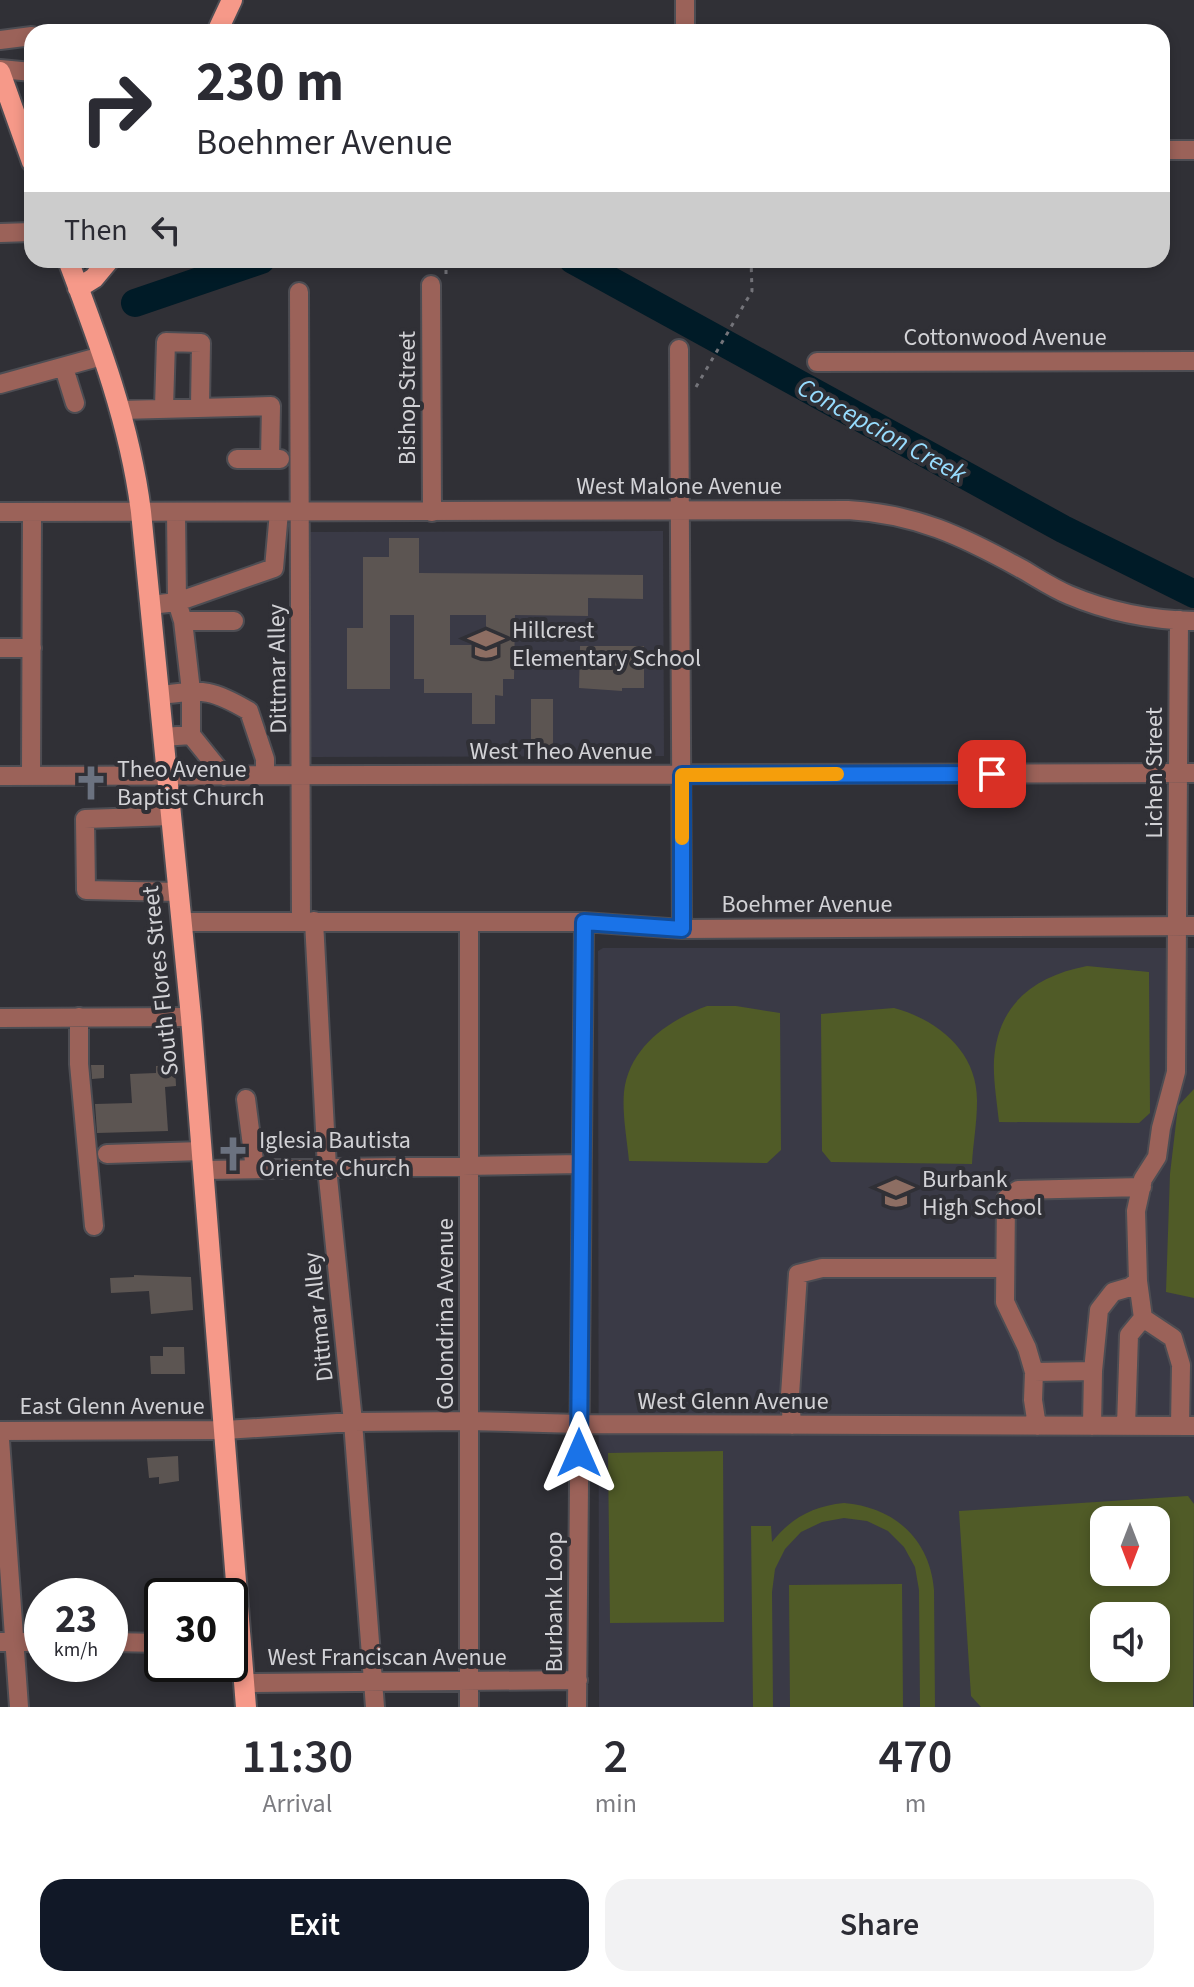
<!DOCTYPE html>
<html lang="en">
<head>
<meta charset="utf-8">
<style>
	:root { --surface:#fff; --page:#f2f2f3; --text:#2b2b33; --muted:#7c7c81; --accent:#111827 }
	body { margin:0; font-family:"Source Sans 3",sans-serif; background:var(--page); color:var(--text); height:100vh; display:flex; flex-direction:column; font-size:30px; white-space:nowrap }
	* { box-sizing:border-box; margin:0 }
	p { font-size:26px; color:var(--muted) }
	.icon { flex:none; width:44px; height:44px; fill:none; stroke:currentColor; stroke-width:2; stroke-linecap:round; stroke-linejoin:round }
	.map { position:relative; height:1707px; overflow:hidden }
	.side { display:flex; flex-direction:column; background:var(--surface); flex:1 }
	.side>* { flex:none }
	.banner { position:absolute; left:24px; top:24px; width:1146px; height:244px; border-radius:24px; box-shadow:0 4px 12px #0003; background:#fff; color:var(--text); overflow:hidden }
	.needle { width:52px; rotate:180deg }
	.controls { position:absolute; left:1090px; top:1506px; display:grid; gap:16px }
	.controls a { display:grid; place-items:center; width:80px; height:80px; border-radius:16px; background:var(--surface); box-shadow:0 4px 12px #0003; font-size:40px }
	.speed { position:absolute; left:24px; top:1578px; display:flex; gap:16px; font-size:40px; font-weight:700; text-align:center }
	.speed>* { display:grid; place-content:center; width:104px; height:104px; border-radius:50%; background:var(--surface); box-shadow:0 4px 12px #0003; line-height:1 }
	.speed small { font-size:20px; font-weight:400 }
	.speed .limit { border:4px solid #111; border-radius:12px; background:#fff; color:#111 }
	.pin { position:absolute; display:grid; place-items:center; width:68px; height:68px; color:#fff; margin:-34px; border-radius:16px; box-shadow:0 4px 12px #0006 }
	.me { position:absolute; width:88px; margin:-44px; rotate:0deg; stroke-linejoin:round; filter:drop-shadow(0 0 6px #0008) }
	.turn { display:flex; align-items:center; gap:28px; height:168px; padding:0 40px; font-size:36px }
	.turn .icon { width:104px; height:104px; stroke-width:2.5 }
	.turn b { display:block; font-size:56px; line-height:68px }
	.then { display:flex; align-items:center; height:76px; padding:0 40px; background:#0003; gap:16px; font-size:30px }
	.eta { display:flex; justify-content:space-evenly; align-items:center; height:136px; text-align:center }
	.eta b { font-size:48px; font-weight:600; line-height:56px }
	.button { display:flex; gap:16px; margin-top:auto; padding:16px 40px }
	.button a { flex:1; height:92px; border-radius:24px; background:var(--accent); color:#fff; font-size:32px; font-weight:600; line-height:92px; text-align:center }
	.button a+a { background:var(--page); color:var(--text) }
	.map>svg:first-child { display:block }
</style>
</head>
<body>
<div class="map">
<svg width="1194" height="1707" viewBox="0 0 1194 1707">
	<rect width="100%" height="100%" fill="#303036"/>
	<path fill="#3a3a46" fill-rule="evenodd" d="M663,531L664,756L309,757L308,532Z
		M603,948H1194V1707H599L598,951ZM1104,1520H1156V1572H1104ZM1104,1616H1156V1668H1104Z"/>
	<path fill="#505b27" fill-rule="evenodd" d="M1087,966L1149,972L1150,1113L1139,1123L999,1122C997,1102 993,1080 994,1060C998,1003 1035,976 1087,966Z
		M707,1006H736L780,1013L781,1150L767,1163L629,1161C627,1139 622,1114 624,1092C629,1047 669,1020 707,1006Z
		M894,1008C938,1020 978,1052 977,1102C977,1123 973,1144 972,1164L831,1162L822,1151L821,1014Z
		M1194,1089V1298L1166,1292L1170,1174L1178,1106Z
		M723,1451L724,1622L610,1623L608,1453Z
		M1188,1496L1194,1504L1193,1707H981L971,1696L959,1511ZM1156,1520V1572H1104V1520ZM1156,1616V1668H1104V1616Z
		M844,1503C894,1507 930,1539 934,1590L935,1707H920L919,1590L915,1567L904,1547L888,1531L867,1521L844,1518L822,1522L801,1532L785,1549L775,1569L772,1592L773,1707H753L751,1526H771L772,1542C791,1518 813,1506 844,1503Z
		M902,1584L903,1707H790L789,1585Z"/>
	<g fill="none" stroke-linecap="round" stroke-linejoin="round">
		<path stroke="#001b27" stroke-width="28" d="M573,260L1063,529L1194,594
			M135,303L261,260"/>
	</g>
	<path fill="#5c5552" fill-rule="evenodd" d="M389,538H419V573L643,575V599L588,598V616L515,615L514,679H503V696L495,695V724H472V693H424V679H414V615H390V689H347V628H363V557H389ZM450,615H486V645H450Z
		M580,646H644V688H622V691L579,688Z
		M531,699H553V746H531Z
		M91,1065H104V1078L92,1079Z
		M175,1065L176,1086L165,1087L168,1131L97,1133L95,1104L132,1103L130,1074L156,1073V1066Z
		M134,1275L191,1277L193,1310L151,1314L149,1291L111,1293L110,1278L134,1277Z
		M163,1347H184L185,1374H151L150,1356H163Z
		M178,1456L179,1481L159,1484V1477L149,1478L147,1458Z"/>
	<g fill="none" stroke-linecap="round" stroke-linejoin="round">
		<g stroke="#4d4d53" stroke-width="22">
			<path id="minor" d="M685,32V0
				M0,40L32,36
				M0,69L32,72
				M1162,150H1194
				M0,233L32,232
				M431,285L432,512
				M299,292L301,921
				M679,349L682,929
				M817,362L1194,361
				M64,368L75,403
				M0,384L102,356
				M164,407L166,342L201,343L200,406
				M120,410L271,406L270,459
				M237,459H280
				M0,512L848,510C916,514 962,536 1020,568C1036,577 1052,588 1069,595C1109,612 1151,620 1194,621
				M176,512L177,602L183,621H234
				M150,605L177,602L274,568L279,512
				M0,648H32
				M160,695C204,690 210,688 249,711L265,759V775
				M191,735L224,776
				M163,737L191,735V691L183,621
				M0,776L1194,773
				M31,776L32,512
				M171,816L85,819L86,890L178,892
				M314,921L327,1168L353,1422L375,1707
				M181,922H584L682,929L1194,926
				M469,922V1707
				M79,1017V1064L94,1226
				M0,1018L191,1017
				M246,1099L255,1169
				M107,1154L202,1151
				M204,1170L581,1164
				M1143,1318L1173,1338L1181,1365L1180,1426
				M1034,1372L1027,1348L1005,1302L1006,1199L1018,1190L1142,1187
				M792,1425L790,1395L798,1274L822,1268H1005
				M1037,1426L1033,1400L1034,1372L1093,1371
				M1092,1426L1093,1371L1099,1310L1113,1292L1130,1287L1138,1281L1136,1211L1143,1179L1157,1157L1161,1128L1176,1072L1179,620
				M1126,1426L1129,1335L1143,1318L1138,1281
				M0,1431L225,1430L353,1422L469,1421L579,1424L1194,1426
				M0,1440L19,1707
				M0,1642H42
				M110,1642L162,1643
				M245,1683L578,1680
				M577,1707L584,922"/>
		</g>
		<g stroke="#4d4d53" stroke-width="24">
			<path id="major" d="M217,32L232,0
				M0,72L32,162
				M68,260C99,342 130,424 141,512L191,1017L246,1707
				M78,288L94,278L109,260"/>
		</g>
		<path stroke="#74747a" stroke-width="3" stroke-dasharray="4 6" stroke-linecap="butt" d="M446,260V276
			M696,387L752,291L751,260"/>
		<use href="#minor" stroke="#9b6259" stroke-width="18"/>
		<use href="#major" stroke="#f69989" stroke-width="20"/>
	</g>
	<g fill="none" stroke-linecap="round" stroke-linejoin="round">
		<g stroke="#114b97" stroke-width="20">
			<path id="route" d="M579,1453L584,922L682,929V775L992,774"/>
		</g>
		<use href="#route" stroke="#1a73e8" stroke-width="14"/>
		<path stroke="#f59e0b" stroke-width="14" d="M682,838V775L837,774"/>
	</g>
	<defs>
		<g id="school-bare" transform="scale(2.76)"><path d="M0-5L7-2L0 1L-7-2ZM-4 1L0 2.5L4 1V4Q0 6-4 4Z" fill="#8d6e63" stroke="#303036" stroke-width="2.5" paint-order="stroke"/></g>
		<g id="church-bare" transform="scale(2.76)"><path d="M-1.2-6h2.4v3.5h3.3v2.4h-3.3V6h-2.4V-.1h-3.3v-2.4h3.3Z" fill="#6b7280" stroke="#303036" stroke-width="2.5" paint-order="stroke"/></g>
	</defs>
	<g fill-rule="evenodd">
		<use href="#school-bare" x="486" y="644"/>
		<use href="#church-bare" x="91" y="783"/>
		<use href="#church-bare" x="233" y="1154"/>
		<use href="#school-bare" x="896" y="1193"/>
	</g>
	<g text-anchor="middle" stroke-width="8" stroke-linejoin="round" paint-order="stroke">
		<g font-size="24" fill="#d2d2d6" stroke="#303036">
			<text x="1005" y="345">Cottonwood Avenue</text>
			<text transform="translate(407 398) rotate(-90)" y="8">Bishop Street</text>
			<text x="679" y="494">West Malone Avenue</text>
			<text transform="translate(277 669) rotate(-91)" y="8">Dittmar Alley</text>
			<text x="561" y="759">West Theo Avenue</text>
			<text transform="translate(1154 773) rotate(-90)" y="8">Lichen Street</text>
			<text x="807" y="912">Boehmer Avenue</text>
			<text transform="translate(160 981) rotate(-96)" y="8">South Flores Street</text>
			<text transform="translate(445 1314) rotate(-90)" y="8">Golondrina Avenue</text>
			<text transform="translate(318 1317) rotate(-96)" y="8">Dittmar Alley</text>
			<text x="733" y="1409">West Glenn Avenue</text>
			<text x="112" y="1414">East Glenn Avenue</text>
			<text transform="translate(554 1602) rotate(-90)" y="8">Burbank Loop</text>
			<text x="387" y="1665">West Franciscan Avenue</text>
		</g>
		<g font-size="24" fill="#d2d2d6" stroke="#303036" text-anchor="start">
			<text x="512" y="638">Hillcrest<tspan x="512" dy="28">Elementary School</tspan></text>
			<text x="117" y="777">Theo Avenue<tspan x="117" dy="28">Baptist Church</tspan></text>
			<text x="259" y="1148">Iglesia Bautista<tspan x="259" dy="28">Oriente Church</tspan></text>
			<text x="922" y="1187">Burbank<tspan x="922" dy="28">High School</tspan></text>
		</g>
		<g font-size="26" font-style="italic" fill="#97dcfe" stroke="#303036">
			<text transform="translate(882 430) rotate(29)" y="9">Concepcion Creek</text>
		</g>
	</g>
</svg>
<div class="controls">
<a><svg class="needle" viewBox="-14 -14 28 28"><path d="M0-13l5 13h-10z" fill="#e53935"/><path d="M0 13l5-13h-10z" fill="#7c7c81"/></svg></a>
<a><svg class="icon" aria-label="sound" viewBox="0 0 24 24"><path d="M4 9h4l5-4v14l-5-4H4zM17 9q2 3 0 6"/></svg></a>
</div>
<div class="speed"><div>23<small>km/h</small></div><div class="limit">30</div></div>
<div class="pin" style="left:992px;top:774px;background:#d93025"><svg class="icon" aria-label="arrive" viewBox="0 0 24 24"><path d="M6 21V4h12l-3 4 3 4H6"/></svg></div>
<svg class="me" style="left:579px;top:1453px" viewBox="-20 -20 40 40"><path d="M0-17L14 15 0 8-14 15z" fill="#1a73e8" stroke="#fff" stroke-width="4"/></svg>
<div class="banner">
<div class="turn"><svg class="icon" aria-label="right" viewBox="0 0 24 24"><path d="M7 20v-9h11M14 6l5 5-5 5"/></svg><div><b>230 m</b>Boehmer Avenue</div></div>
<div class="then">Then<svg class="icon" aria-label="left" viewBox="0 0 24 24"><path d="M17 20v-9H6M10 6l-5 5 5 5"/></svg></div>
</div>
</div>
<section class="side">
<div class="eta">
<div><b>11:30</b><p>Arrival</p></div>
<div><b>2</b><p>min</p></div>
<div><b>470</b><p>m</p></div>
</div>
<div class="button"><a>Exit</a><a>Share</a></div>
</section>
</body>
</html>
